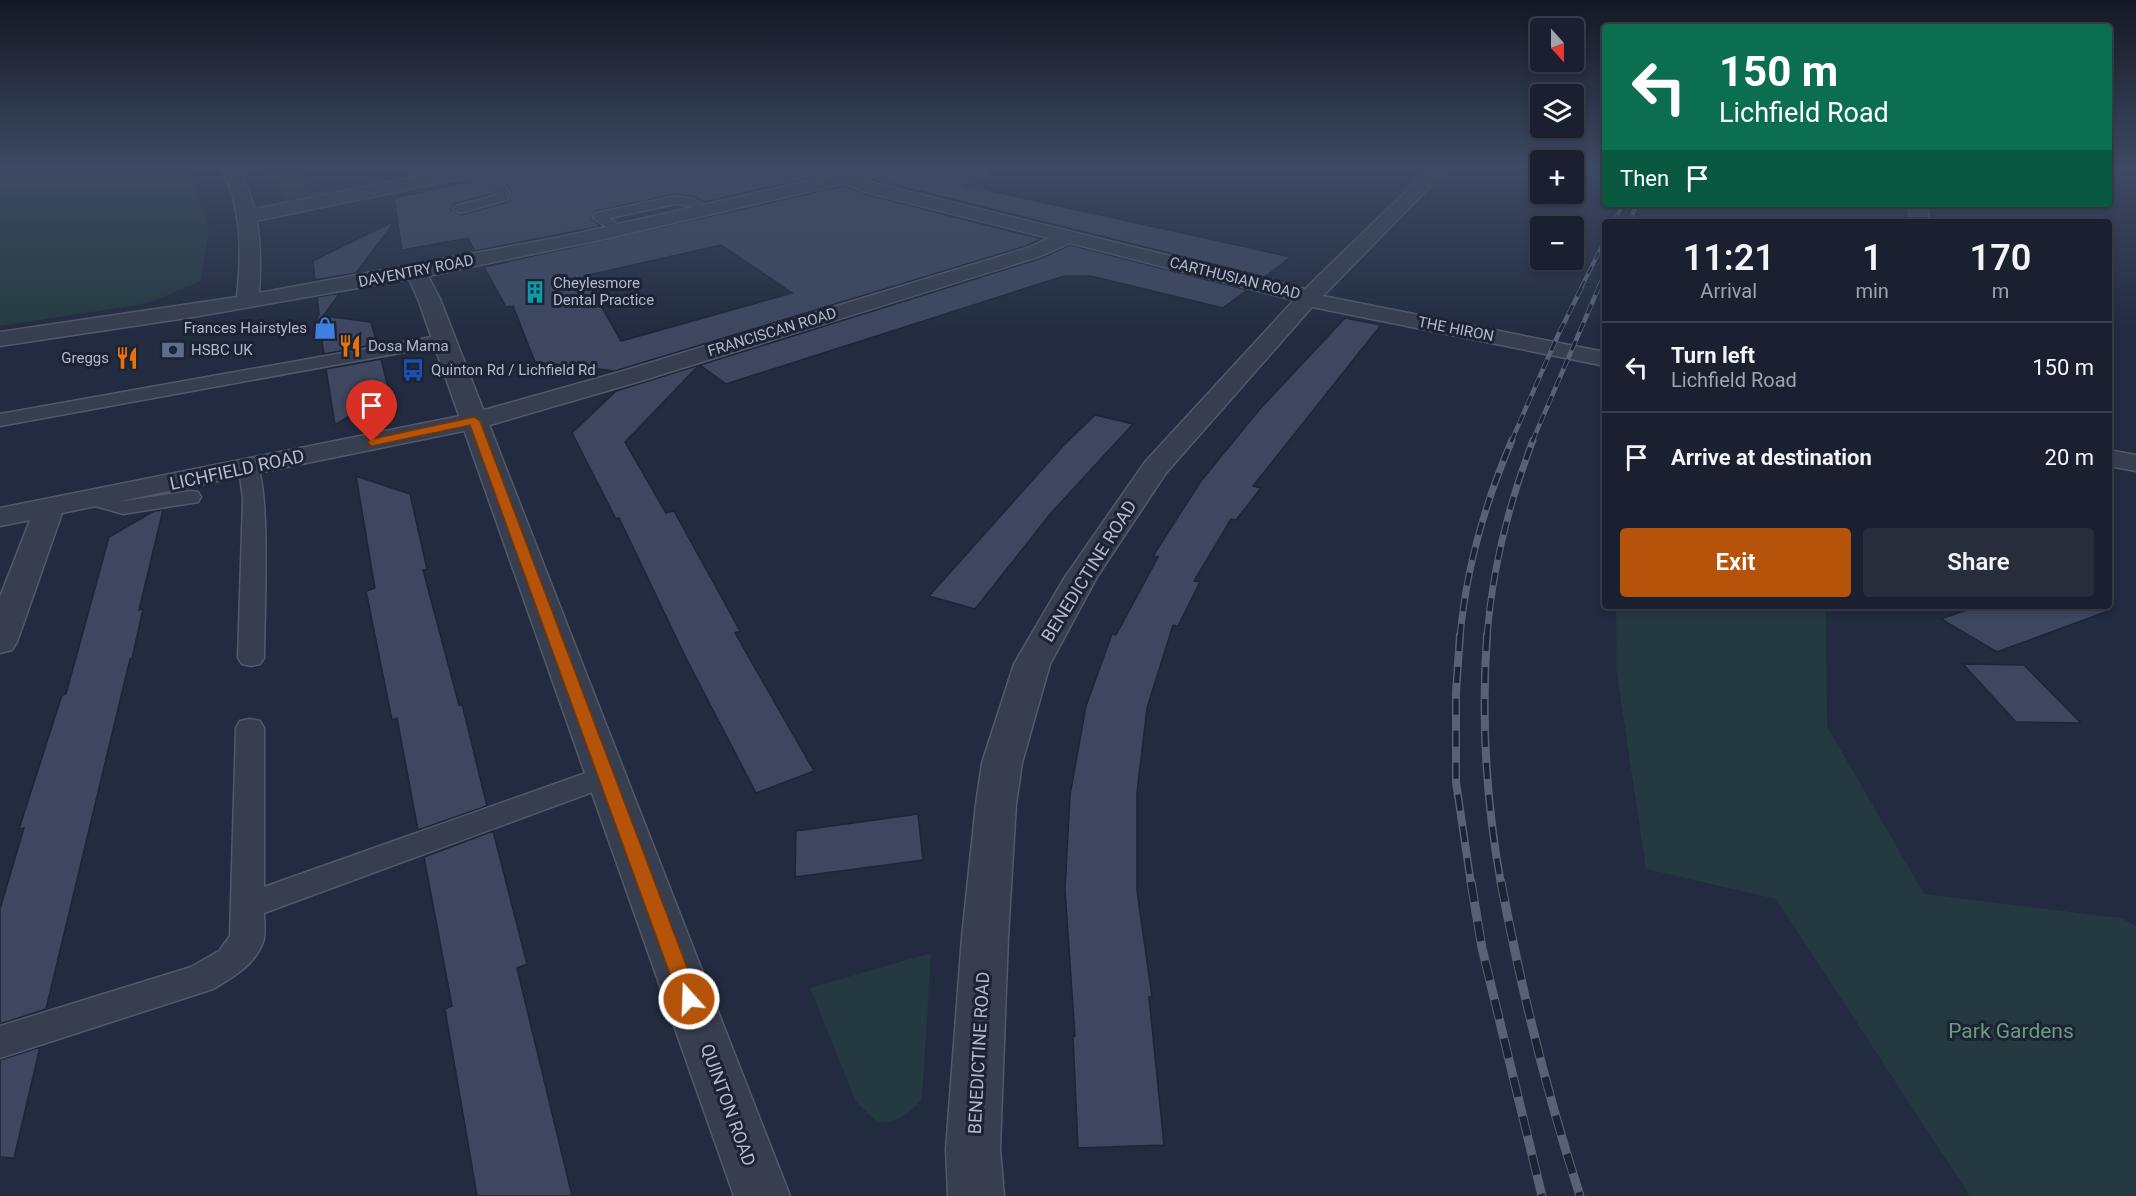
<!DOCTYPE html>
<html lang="en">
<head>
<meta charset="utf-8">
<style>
	:root { --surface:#1a202f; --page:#272d3b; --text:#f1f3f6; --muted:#9fa3aa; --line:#383e4b; --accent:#b45309 }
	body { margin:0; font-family:Roboto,sans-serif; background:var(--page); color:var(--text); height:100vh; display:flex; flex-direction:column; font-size:22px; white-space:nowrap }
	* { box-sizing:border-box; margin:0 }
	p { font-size:20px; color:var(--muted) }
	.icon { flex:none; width:33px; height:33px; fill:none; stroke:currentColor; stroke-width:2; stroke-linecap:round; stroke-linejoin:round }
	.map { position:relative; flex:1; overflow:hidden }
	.sheet { position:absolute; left:1602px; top:219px; width:510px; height:390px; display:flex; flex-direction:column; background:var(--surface); border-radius:6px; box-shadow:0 3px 9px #0003,0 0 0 2px var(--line) }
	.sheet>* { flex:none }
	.hud { position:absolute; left:1602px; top:24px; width:510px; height:183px; border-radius:6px; box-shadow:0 3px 9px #0003,0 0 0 2px var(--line); background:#0b6e4f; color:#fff; overflow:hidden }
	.needle { width:39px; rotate:159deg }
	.fabs { position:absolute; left:1530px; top:18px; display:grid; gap:12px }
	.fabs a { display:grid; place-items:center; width:54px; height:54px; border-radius:6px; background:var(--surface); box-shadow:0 3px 9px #0003,0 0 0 2px var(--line); font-size:30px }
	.pin { position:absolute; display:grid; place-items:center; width:51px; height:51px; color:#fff; margin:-62px -26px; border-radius:50% 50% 50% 0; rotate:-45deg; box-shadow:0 0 6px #0007 }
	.pin .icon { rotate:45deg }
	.me { position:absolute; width:66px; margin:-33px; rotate:340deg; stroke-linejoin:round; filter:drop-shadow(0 0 4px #0008) }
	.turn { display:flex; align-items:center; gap:21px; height:126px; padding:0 18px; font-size:27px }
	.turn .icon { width:78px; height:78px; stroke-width:2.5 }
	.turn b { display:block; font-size:42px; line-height:51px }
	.then { display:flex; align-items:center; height:57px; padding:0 18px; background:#0003; gap:12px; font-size:22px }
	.eta { display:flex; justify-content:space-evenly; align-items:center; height:102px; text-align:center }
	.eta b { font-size:36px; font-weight:600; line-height:42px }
	.button { display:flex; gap:12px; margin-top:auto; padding:12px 18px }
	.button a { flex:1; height:69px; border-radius:6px; background:var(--accent); color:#fff; font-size:24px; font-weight:600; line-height:69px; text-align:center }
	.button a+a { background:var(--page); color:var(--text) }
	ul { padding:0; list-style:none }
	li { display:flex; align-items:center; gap:18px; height:90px; padding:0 18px; border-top:2px solid var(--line) }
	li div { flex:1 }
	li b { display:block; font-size:22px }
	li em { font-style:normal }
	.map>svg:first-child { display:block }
</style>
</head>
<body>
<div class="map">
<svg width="2136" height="1196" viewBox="0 0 2136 1196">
	<rect width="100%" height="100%" fill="#222b3f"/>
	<path fill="#243a40" d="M0,166H187L209,228L201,281L154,301L131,306L0,326Z
		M295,166L313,193L338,189L340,192L307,199H286L268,170Z
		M1616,606H1826L1827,726L1924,894L2121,918L2136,926V1196H1970L1776,899L1646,869L1617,674Z
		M931,953L922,1099C909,1114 898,1122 878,1123L856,1102L810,988Z"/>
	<path fill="#3e475f" stroke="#1e2536" stroke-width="1.5" fill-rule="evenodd" d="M506,166H864L704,202L694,197L676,194L596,211L591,219L601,226L475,251L468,238L402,250L394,198L466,183L462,180L471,179L478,183L487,184L491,179L488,175L497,173ZM498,183L506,185L512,192L508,202L461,215L451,210L454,204L493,194L491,188Z
		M908,166H988L989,178L964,185L1291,257L1265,277L872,179L899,173Z
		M844,186L864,194L1042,239L1026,246L615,371L535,362L513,306L506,307L484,267ZM721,245L792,293L621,341L584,276Z
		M396,220L356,273L315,280L313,261Z
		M1070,245L1247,290L1223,308L1091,276H1064L726,384L700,365L1042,258Z
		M340,293L323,316L371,322L377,344L324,354L317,315H319L317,297Z
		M1345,318L1381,325L1253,486L1261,488L1236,520L1231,519L1194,581L1200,582L1178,626L1173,625L1147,708L1137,793V891L1152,997H1149L1164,1145L1078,1148L1073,1036H1075L1065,890L1070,795L1086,706L1112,634L1116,635L1158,557L1153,556L1201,481L1259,410Z
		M381,359L389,391L335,425L326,369Z
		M699,365L625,442L666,513L674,511L740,631L735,633L814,771L756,793L686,658L619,518L616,519L572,433L616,391Z
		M1095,415L1133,424L1051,513L975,609L929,596L1064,445Z
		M356,476L410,494L427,569L423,570L459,705L462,704L487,806L418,830L397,718L392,720L366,591L375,588Z
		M163,510L139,610L143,609L132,659H130L46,1009L0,1024V909L24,828L19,829L62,695L66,694L109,537L154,511Z
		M1978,606H2110L2111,610L1997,652L1941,619Z
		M1963,664L2024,665L2081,723L2016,722Z
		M918,814L923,860L795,877L796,831Z
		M493,831L527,964L517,968L572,1196H477L445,1009L452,1006L424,857Z
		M40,1047L14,1158L0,1157V1060Z"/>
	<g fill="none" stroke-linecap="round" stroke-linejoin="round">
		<g stroke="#52596a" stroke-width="3">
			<path id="service" d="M404,166H417L429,181L423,185L419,184Z
				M473,167L489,179L487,182C479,184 472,178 467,171L469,168Z
				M499,185L504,186L510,193L507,200L460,213L453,209L455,206L496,195L493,189Z
				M676,196L694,199L714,211L707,215L686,205L676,204L610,218L625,230L618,234L593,218L596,213Z
				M443,335L449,336L452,340L449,344L0,426V414Z
				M249,462L256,464C271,485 264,624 264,658L260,664L251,666L242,664L238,658L243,499L239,468L242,464Z
				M190,491L198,492L201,497L198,502L123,514L88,504L85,499L88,494L96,493L124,501Z
				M250,719L260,721L264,728V887L597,769L607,766L617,769L621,776L617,783L264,913C264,922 266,933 263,942C255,965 233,977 213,989L0,1058V1026L191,967L219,951L230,936L236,728L240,721Z"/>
		</g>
		<g stroke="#52596a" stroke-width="3">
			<path id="minor" d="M470,166H504L496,171L250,222L243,220L241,216L243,212L250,210Z
				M1432,166H1450L1323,296L1605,352V366L1312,307L1166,473L1097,577L1050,664L1022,763L1016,804L1008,937L1000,1149L1004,1196H948L946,1149L962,937L976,804L982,763L1014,664L1065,577L1145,462L1294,300L1070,243L1041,256L641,381L483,427L62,513L17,642L12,650L0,653V597L30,520L0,526V508L470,414L623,371L1027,248L1049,238L865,192L840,182L837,178L840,174H852L877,184L1305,289Z
				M1910,204H1928V222H1910Z
				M2109,450L2136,455V471L2109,466Z"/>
		</g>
		<g stroke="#52596a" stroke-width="3">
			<path id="tertiary" d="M221,166H238C260,208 262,247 259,293L561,237L875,166H906L898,171L609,238L428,276L440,299L790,1196H734L418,299L409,279L193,317L0,346V332L237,297C242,250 242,209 221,166Z"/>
		</g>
		<use href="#service" fill="#373e4f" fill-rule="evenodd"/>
		<use href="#minor" fill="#373e4f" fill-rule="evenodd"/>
		<use href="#tertiary" fill="#373e4f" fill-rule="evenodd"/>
		<g stroke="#586176" stroke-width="4">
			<path id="rail-far4" d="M1614,222L1623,204
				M1629,222L1637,204
				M1581,288L1605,240
				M1598,288L1605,273"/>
		</g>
		<g stroke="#586176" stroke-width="4.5">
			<path id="rail-far3" d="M1511,442L1558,335L1582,287
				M1532,442L1599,287"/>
		</g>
		<g stroke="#586176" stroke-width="7">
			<path id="rail-far2" d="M1460,637C1466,568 1485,503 1512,440
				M1487,637C1492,570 1509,503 1533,440"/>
		</g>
		<g stroke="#586176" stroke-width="8">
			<path id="rail-far1" d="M1460,635L1456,692V782L1471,884
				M1487,635C1481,719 1486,801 1501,884"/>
		</g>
		<g stroke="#586176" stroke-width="9">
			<path id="rail" d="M1471,882L1482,948L1542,1196
				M1501,882C1521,988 1547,1094 1580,1196"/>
		</g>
		<use href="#rail-far4" stroke="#1c2334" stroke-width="2" stroke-dasharray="8" stroke-linecap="butt"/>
		<use href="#rail-far3" stroke="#1c2334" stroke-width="3" stroke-dasharray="10" stroke-linecap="butt"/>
		<use href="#rail-far2" stroke="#1c2334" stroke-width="4.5" stroke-dasharray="13" stroke-linecap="butt"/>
		<use href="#rail-far1" stroke="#1c2334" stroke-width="5" stroke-dasharray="16" stroke-linecap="butt"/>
		<use href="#rail" stroke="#1c2334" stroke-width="7" stroke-dasharray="20" stroke-linecap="butt"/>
	</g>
	<linearGradient id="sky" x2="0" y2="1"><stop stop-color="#131823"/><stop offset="0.5" stop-color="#3e4a63"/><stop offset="1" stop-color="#3e4a63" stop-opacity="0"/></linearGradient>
	<rect width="2136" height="334" fill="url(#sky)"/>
	<path fill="#b45309" stroke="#753606" stroke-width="1.5" d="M474,417L480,421L699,999L696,1005L689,1007L682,1005L679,999L470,425L372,446L367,442L372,439Z"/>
	<defs>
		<g id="building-bare" transform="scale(1.8)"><path d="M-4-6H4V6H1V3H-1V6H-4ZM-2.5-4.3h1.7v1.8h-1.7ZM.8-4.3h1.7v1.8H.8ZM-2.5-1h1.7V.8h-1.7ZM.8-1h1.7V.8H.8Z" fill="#0f9aa8" stroke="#1c2334" stroke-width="2.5" paint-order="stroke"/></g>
		<g id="shop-bare" transform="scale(1.8)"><path d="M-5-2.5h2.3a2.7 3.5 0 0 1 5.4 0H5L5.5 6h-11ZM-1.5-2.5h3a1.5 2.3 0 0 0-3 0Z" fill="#3f7fe0" stroke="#1c2334" stroke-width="2.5" paint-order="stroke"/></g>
		<g id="restaurant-bare" transform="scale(1.8)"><path d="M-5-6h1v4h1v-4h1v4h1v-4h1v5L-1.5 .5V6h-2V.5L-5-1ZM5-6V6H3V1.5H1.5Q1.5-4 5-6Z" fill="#e8710a" stroke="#1c2334" stroke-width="2.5" paint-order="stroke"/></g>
		<g id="bank-bare" transform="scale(1.8)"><path d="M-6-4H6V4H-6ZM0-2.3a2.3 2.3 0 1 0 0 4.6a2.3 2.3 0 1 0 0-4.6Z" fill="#5c6f8a" stroke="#1c2334" stroke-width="2.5" paint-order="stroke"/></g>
		<g id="bus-bare" transform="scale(1.8)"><path d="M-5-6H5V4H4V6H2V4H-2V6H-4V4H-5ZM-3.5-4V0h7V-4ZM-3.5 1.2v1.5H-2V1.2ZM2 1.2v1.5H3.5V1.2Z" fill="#1a4fb4" stroke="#1c2334" stroke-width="2.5" paint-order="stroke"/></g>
	</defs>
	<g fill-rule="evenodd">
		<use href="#building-bare" x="535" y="292"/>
		<use href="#shop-bare" x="325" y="328"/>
		<use href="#restaurant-bare" x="350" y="346"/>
		<use href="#bank-bare" x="173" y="350"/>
		<use href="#restaurant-bare" x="127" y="358"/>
		<use href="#bus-bare" x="413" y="370"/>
	</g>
	<g text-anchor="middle" stroke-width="6" stroke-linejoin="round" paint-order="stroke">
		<g font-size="15" fill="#b3b9ca" stroke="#1c2334">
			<text transform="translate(416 271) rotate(-11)" y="5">DAVENTRY ROAD</text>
			<text transform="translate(1235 278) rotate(14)" y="5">CARTHUSIAN ROAD</text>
			<text transform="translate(1456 329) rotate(11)" y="5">THE HIRON</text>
			<text transform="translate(772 332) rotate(-17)" y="5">FRANCISCAN ROAD</text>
		</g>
		<g font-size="15" fill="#b3b9ca" stroke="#1c2334" text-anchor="start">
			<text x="553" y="288">Cheylesmore<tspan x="553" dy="17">Dental Practice</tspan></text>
			<text x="307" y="333" text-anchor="end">Frances Hairstyles</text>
			<text x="368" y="351">Dosa Mama</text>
			<text x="191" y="355">HSBC UK</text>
			<text x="109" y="363" text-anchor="end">Greggs</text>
			<text x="431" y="375">Quinton Rd / Lichfield Rd</text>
		</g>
		<g font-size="18" fill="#b3b9ca" stroke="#1c2334">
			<text transform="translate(237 470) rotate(-12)" y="6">LICHFIELD ROAD</text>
			<text transform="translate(1089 571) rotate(-58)" y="6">BENEDICTINE ROAD</text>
			<text transform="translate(979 1053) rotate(-87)" y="6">BENEDICTINE ROAD</text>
			<text transform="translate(728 1105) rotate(70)" y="6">QUINTON ROAD</text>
		</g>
		<g font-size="21" fill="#689c7b" stroke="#1c2334">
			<text x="2011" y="1038">Park Gardens</text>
		</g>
	</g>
</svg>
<div class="fabs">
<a><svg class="needle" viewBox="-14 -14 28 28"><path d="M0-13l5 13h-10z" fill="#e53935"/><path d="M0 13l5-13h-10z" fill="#9fa3aa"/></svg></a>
<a><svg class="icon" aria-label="layers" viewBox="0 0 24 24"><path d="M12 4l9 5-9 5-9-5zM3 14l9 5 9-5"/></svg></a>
<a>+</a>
<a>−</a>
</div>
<div class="pin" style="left:372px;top:442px;background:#d93025"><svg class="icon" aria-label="arrive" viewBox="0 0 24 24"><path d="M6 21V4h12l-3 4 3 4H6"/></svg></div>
<svg class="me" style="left:689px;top:999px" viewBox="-20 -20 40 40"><circle r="17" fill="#b45309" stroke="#fff" stroke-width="3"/><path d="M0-11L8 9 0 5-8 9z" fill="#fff"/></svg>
<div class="hud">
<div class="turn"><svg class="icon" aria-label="left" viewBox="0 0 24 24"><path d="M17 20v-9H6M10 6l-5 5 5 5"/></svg><div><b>150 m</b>Lichfield Road</div></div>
<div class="then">Then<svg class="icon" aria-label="arrive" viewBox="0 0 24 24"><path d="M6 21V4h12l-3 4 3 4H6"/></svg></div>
</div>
<section class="sheet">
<div class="eta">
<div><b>11:21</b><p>Arrival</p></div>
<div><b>1</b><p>min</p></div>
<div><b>170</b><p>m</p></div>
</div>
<ul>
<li><svg class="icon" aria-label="left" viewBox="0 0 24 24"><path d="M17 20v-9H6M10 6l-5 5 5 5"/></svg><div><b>Turn left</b><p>Lichfield Road</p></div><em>150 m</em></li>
<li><svg class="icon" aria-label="arrive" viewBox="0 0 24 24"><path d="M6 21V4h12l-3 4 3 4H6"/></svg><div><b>Arrive at destination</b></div><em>20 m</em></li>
</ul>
<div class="button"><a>Exit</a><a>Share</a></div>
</section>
</div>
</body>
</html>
